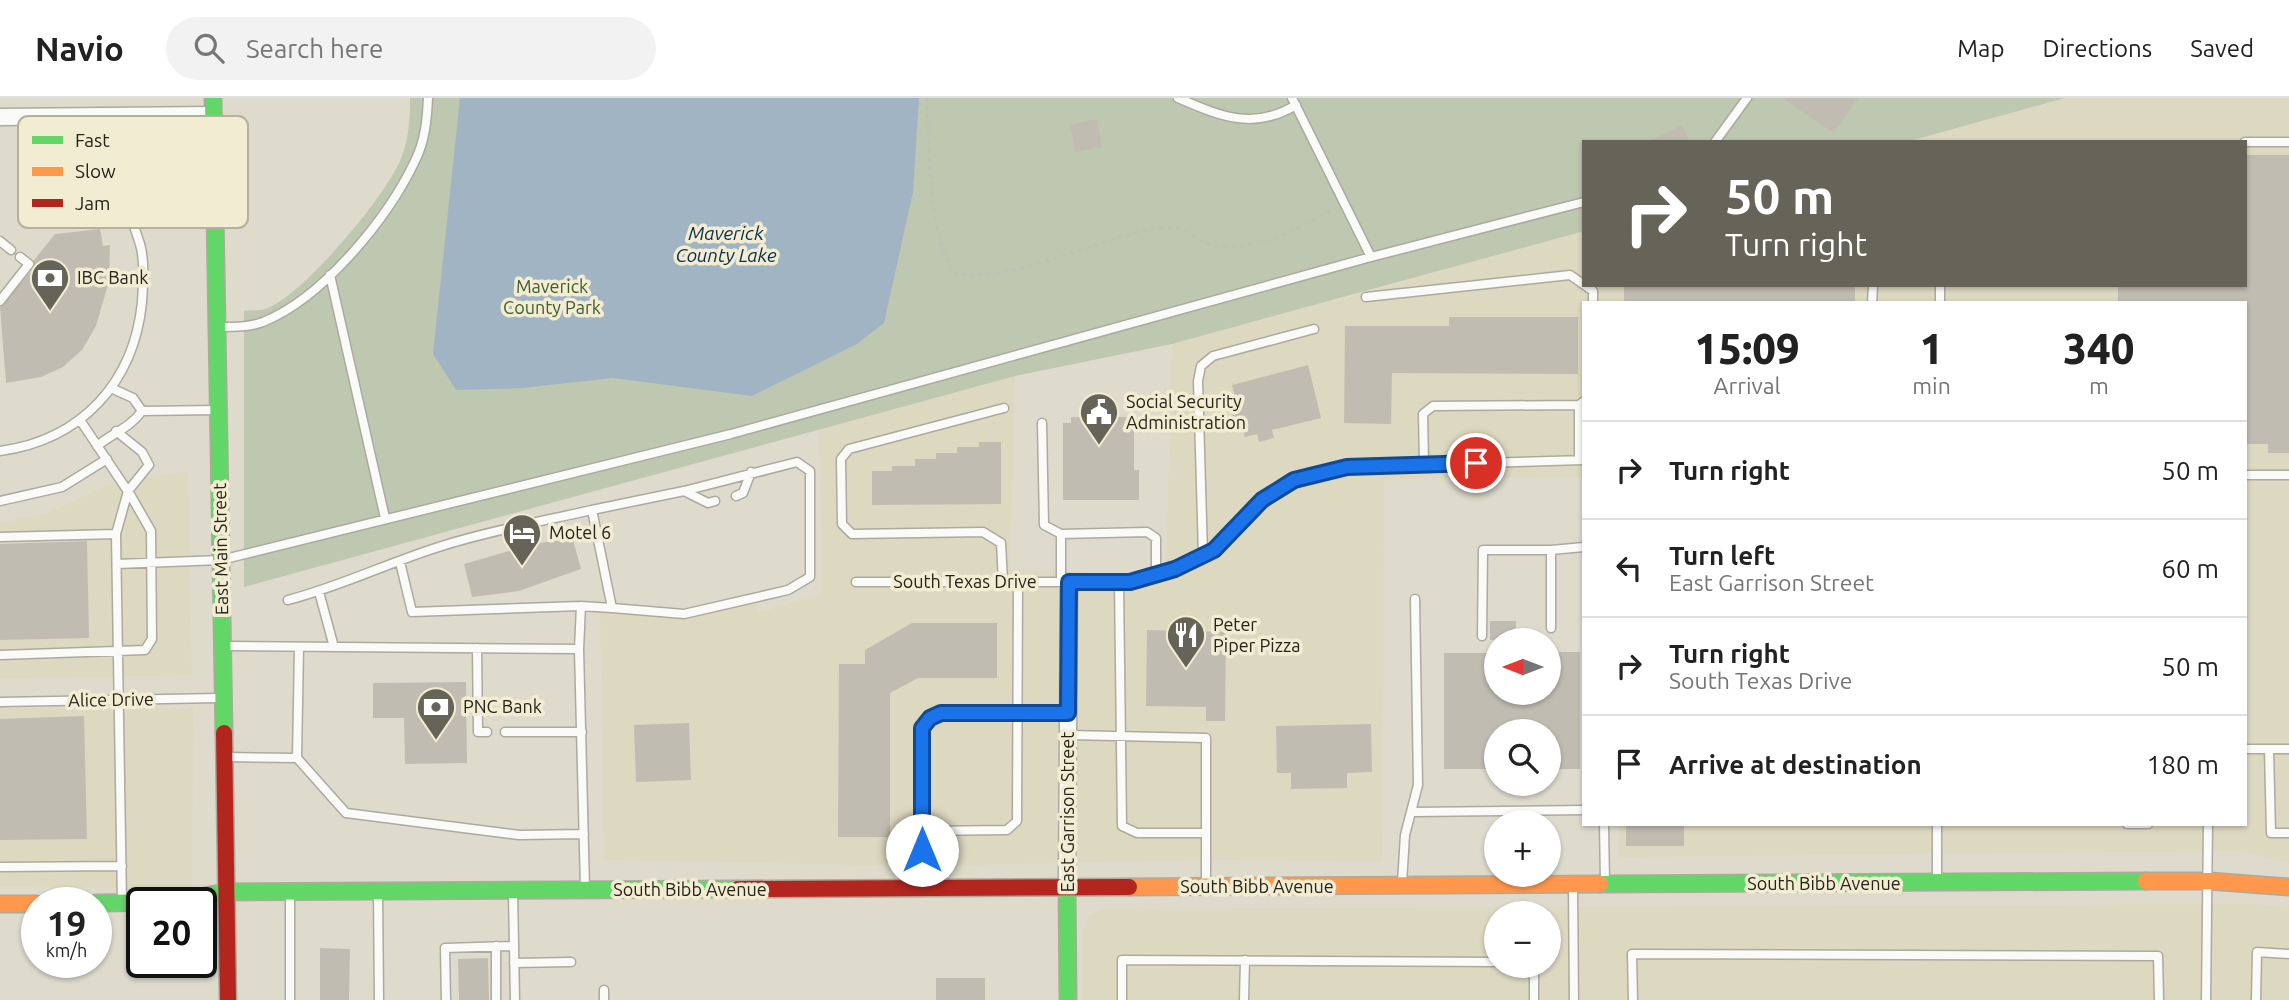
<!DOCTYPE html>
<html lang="en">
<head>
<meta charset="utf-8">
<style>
	:root { --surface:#fff; --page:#f2f2f2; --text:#222; --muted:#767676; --line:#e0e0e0 }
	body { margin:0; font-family:Ubuntu,sans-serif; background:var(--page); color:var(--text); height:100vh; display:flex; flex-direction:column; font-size:26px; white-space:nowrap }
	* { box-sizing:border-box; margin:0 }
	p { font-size:23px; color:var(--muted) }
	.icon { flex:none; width:38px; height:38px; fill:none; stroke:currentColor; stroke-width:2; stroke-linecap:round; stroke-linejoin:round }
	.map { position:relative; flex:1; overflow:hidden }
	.side { position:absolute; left:1582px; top:203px; width:665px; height:525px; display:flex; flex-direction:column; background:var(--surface); border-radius:0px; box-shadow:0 2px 5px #0004 }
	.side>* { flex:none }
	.guide { position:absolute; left:1582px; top:42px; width:665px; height:147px; border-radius:0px; box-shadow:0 2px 5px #0004; background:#666459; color:#fff; overflow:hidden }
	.needle { width:46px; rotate:270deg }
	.controls { position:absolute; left:1484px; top:530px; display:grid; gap:14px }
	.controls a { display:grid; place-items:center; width:77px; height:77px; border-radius:50%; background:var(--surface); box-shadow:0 2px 5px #0004; font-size:35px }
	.speed { position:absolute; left:21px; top:789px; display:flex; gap:14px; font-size:35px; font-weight:700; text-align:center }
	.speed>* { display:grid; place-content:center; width:91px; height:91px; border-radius:50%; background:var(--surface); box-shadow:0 2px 5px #0004; line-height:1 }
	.speed small { font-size:18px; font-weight:400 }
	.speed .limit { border:4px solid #111; border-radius:10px; background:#fff; color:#111 }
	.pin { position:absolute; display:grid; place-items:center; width:60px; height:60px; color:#fff; margin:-30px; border:4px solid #fff; border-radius:50%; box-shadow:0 2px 7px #0007 }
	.me { position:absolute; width:77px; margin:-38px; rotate:0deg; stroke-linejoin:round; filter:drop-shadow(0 0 5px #0008) }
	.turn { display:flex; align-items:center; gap:24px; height:147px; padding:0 28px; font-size:32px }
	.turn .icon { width:91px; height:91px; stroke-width:2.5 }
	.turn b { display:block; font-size:49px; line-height:60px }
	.eta { display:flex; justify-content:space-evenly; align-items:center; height:119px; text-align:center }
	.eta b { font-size:42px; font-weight:800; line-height:49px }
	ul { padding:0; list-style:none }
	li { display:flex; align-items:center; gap:21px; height:98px; padding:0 28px; border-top:2px solid var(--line) }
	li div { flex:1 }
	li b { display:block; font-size:26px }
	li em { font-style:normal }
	header { display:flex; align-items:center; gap:42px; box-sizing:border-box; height:98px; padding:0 35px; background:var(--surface); border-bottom:2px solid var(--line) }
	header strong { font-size:33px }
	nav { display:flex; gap:38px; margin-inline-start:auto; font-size:24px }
	.search { width:490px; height:63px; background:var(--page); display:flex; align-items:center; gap:18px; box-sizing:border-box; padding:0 24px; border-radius:38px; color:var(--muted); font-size:26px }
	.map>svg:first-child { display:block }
</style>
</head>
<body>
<header>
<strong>Navio</strong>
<div class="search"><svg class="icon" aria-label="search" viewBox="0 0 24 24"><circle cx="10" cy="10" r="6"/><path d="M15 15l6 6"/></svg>Search here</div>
<nav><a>Map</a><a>Directions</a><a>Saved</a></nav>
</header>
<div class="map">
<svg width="2289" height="902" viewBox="0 0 2289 902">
	<rect width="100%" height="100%" fill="#dedbcd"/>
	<path fill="#ddd8c0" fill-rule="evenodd" d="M2035,0H2289V764L2236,753L1619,759V726H2245V205H1584V379L1384,381L1383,764L1219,762L920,768L604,762L600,514H696L753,502L758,515L822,496L819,332L1015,278L1010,472L1135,476L1166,465L1172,246L1379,191L1584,130V187H2245V44H1876Z
		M188,373L192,577L0,581V425L46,416L108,387Z
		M0,610H193L192,790L0,789Z
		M2255,806L2289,810V902H1083L1082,838L1088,818L1104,811ZM1496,816H1549V868H1496Z"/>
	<path fill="#bec7af" d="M410,0H2065L1906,44H1584V133L1172,246L1015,278L244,489V213C250,212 259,213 265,211C301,200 390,94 402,58C409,40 410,19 410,0Z"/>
	<path fill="#a1b4c3" d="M460,0H919L913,94L884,225L857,246L752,298L613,280L523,290L456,292L433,256Z"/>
	<path fill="#c1bcb2" d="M1782,0H1858L1834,35Z
		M1097,21L1102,49L1075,54L1070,27Z
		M1682,27L1690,44H1649Z
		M2245,57H2289V355H2268V346H2245V205H2118V187H2245Z
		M100,131L103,148L110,147L109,183L96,228L82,252L63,269L41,279L6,285L0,209L34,170V162L55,136Z
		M1624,187H1855V205H1624Z
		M1449,219H1578V276L1392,275L1391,326L1344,325L1345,228H1449Z
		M1308,267L1321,320L1272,332L1274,340L1259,344L1257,336L1245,339L1242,329L1235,331L1228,301L1235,299L1232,287Z
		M1071,319H1134V372H1139V402H1063V325H1071Z
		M979,344H1001V406L872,407V373H892V368H915V361H936V355H957V349H979Z
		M572,438L581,471L519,493L472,499L464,466L509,453L507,445L526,440L528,448Z
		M87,443L89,540L0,542V446Z
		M1490,523H1516V542H1490Z
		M912,525H997V580H918L890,595V739H838L839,566H865V552Z
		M1147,532L1226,534L1225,623H1206V609L1146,608Z
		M1549,554H1580V671H1549V634H1496V671H1444V555H1496V595H1549Z
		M466,584L467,665L405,666L404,620H373V585Z
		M84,618L87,741L0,742V621Z
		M689,625L691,682L636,684L634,627Z
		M1371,626L1372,674L1347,675V690L1291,691V675H1277L1276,628Z
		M1626,726H1684V748H1626Z
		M320,850L350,851L349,902H320Z
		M488,860L489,902H459L458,861Z
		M936,880H985V902H936Z"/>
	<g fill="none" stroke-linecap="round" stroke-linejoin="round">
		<g stroke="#acaa9e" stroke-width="11">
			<path id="lane" d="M1178,0C1220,18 1253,33 1296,7
				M1292,0L1371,159
				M1715,44L1747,0
				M2245,44H2289
				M99,66L46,72L33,80C33,87 32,97 35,103C46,128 107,128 129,120
				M0,143L11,152
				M330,177L385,420
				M1366,199L1570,177L1593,193V205
				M0,203L29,166L20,159
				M1872,205L1873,187
				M1940,205V187
				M221,229C235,229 249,229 263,224C323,200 388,120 415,63C425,43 427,22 428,0
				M111,290L133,300L142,313
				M142,313L216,312
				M1042,325L1044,427L1061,436V484
				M116,333L142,354L149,367L128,393L116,436L122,804
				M97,348C113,335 131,329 142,313
				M0,353C81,342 134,285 142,204C143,187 145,163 140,146C133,122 120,93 105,74C99,64 86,55 81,45C78,38 80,26 80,19
				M1579,362V307L1584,303
				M1424,366L1423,316L1433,308L1579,307
				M2245,377H2289
				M684,393L708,405L715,403
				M736,398L743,395L751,374
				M0,403L62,389L107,361
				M592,412L684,393L797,364L810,373V479L788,492L684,516L612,510
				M1061,436L1147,434L1156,440V477
				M0,439L116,436
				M1203,457L1198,283L1201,268L1213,258L1314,231
				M117,466L221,462L731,336L1371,159L1584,104
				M856,484H1130L1176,471L1215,451L1262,402L1294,382L1347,369L1584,362
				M1003,484L1001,445L983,434L852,436L842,426L841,361L849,351L1004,310
				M1119,484L1122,728L1137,735H1206
				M319,494L334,549
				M288,502C342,488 392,463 445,447C493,432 543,423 592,412L612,510L581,508L412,514L400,464
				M1551,530V452L1584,449
				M1482,538L1483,452H1551
				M225,548L579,551L585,790
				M299,549L297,660L346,715L519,737L584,736
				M477,550L478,634H487
				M579,551L581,508
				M0,557L145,552L152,541L151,433L131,398L80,322
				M0,604L219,600
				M505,634H582
				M1068,637L1206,640V785
				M2245,651H2289
				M2269,651L2271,735H2289
				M227,659L297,660
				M1413,714L1584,712
				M1604,726L1605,784
				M2127,726H2148
				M922,733L1007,732L1017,723L1018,484
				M0,769L122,768
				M1937,783V726
				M1402,785L1405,737L1418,687L1415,501
				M922,788V630L930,620L941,615H1068
				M1573,788L1574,902
				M513,793L515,902
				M378,796L379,902
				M290,797V902
				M496,848V902
				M514,865L571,864
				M1534,868V902
				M604,892V902
				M446,902L445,850L514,848
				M1122,902V862L1496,864
				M1244,902L1245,862
				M1633,902L1632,856L2158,858L2159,902
				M2206,902L2208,726
				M2256,902L2257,854L2289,856"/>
		</g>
		<g stroke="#acaa9e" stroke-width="19">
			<path id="street" d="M0,19L213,17
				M1067,789L1069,484"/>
		</g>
		<g stroke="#acaa9e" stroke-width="19">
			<path id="fast" d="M213,0L224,635
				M1600,786L2146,783
				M1067,789L1068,902
				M96,805L176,804L225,794L738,791"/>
		</g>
		<g stroke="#acaa9e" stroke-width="19">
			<path id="slow" d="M2146,783H2209L2289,789
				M1129,789L1600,786
				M0,806H37"/>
		</g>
		<g stroke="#acaa9e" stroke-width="19">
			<path id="jam" d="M224,635L228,902
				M738,791L1129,789"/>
		</g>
		<path stroke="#c0bfbb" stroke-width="2.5" stroke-dasharray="3.5 5" stroke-linecap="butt" d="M927,0C929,49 928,136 955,176C1015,184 1093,142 1153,131C1191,124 1191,144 1218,148C1253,154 1304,129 1333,111"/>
		<use href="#lane" stroke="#fafaf8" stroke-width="8"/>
		<use href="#street" stroke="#fafaf8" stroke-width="16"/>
		<use href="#fast" stroke="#63d668" stroke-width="16"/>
		<use href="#slow" stroke="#ff974d" stroke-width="16"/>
		<use href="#jam" stroke="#b3261e" stroke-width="16"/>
	</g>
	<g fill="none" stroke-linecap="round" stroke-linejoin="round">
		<g stroke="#114b97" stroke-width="18">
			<path id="route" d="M922,752V630L930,620L941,615H1068L1069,484H1130L1175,471L1214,452L1262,402L1294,382L1347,369L1476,365"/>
		</g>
		<use href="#route" stroke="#1a73e8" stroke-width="12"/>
	</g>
	<defs>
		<g id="bank-pin" transform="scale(2.0125)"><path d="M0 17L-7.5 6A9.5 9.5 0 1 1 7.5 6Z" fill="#666459" stroke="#f2ecd3"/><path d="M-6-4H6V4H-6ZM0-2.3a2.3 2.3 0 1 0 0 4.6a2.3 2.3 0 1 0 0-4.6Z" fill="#fff"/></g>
		<g id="civic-pin" transform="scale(2.0125)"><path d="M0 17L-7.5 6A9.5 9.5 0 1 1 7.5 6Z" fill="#666459" stroke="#f2ecd3"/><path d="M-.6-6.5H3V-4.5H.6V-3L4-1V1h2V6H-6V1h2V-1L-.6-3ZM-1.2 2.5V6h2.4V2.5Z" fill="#fff"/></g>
		<g id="hotel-pin" transform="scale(2.0125)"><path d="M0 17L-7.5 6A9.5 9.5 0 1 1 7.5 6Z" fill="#666459" stroke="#f2ecd3"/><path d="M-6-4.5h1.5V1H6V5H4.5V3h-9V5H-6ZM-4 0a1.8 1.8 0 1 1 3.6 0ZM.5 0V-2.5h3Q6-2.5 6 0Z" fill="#fff"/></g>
		<g id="restaurant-pin" transform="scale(2.0125)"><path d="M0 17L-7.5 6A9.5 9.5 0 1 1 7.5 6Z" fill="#666459" stroke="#f2ecd3"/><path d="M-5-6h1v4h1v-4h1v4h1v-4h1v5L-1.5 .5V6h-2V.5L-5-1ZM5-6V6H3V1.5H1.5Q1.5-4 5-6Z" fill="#fff"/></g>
	</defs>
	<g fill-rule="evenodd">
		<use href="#bank-pin" x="50" y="180"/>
		<use href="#civic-pin" x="1099" y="314"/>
		<use href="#hotel-pin" x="522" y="435"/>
		<use href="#restaurant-pin" x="1186" y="537"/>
		<use href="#bank-pin" x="436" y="609"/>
	</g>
	<g text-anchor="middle" stroke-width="7" stroke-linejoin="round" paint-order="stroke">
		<g font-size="18" fill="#26241a" stroke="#f2ecd3" text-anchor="start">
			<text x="77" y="186">IBC Bank</text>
			<text x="1126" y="310">Social Security<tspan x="1126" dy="21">Administration</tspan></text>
			<text x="549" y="441">Motel 6</text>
			<text x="1213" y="533">Peter<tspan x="1213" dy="21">Piper Pizza</tspan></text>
			<text x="463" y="615">PNC Bank</text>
		</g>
		<g font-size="18" fill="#405d2d" stroke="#f2ecd3">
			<text x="552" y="195">Maverick<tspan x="552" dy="21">County Park</tspan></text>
		</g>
		<g font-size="18" fill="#26241a" stroke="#f2ecd3">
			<text transform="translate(221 451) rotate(-91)" y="6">East Main Street</text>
			<text x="965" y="490">South Texas Drive</text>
			<text transform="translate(111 602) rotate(-1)" y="6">Alice Drive</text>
			<text transform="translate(1068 714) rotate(-90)" y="6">East Garrison Street</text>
			<text x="1824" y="792">South Bibb Avenue</text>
			<text x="1257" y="795">South Bibb Avenue</text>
			<text x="690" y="798">South Bibb Avenue</text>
		</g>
		<g font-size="19" font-style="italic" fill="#0b2d4a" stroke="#f2ecd3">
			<text x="726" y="142">Maverick<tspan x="726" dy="22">County Lake</tspan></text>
		</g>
	</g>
	<rect x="18" y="18" width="230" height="112" rx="10" fill="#f2ecd3" stroke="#b5b09c" stroke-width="2"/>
	<rect x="32" y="38" width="31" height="8" fill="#63d668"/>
	<rect x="32" y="69" width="31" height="9" fill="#ff974d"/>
	<rect x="32" y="101" width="31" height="8" fill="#b3261e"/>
	<g font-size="19" fill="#26241a">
		<text x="75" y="49">Fast</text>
		<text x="75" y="80">Slow</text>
		<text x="75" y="112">Jam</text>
	</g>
</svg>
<div class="controls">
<a><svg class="needle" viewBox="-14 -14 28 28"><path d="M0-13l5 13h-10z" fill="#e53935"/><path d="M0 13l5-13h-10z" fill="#767676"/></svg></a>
<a><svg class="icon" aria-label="search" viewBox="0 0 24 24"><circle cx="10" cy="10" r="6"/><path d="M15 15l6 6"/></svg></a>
<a>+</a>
<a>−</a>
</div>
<div class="speed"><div>19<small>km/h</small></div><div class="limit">20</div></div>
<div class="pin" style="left:1476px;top:365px;background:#d93025"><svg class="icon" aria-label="arrive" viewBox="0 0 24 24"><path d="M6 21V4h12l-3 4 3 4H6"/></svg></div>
<svg class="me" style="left:922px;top:752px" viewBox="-20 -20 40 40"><circle r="19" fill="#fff"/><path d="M0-13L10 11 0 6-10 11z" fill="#1a73e8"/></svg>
<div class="guide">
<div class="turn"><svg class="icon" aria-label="right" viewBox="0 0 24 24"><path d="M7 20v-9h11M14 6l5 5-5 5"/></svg><div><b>50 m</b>Turn right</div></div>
</div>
<section class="side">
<div class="eta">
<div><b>15:09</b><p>Arrival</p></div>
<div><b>1</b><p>min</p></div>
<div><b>340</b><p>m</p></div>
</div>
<ul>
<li><svg class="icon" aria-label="right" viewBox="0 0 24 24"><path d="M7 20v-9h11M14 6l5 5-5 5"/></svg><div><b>Turn right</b></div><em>50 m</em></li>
<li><svg class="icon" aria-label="left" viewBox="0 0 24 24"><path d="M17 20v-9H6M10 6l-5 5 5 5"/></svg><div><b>Turn left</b><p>East Garrison Street</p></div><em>60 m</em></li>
<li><svg class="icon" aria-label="right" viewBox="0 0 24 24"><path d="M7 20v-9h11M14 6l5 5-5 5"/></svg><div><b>Turn right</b><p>South Texas Drive</p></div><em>50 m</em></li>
<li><svg class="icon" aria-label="arrive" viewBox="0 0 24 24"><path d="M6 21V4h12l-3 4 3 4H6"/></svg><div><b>Arrive at destination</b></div><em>180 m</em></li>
</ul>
</section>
</div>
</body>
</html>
